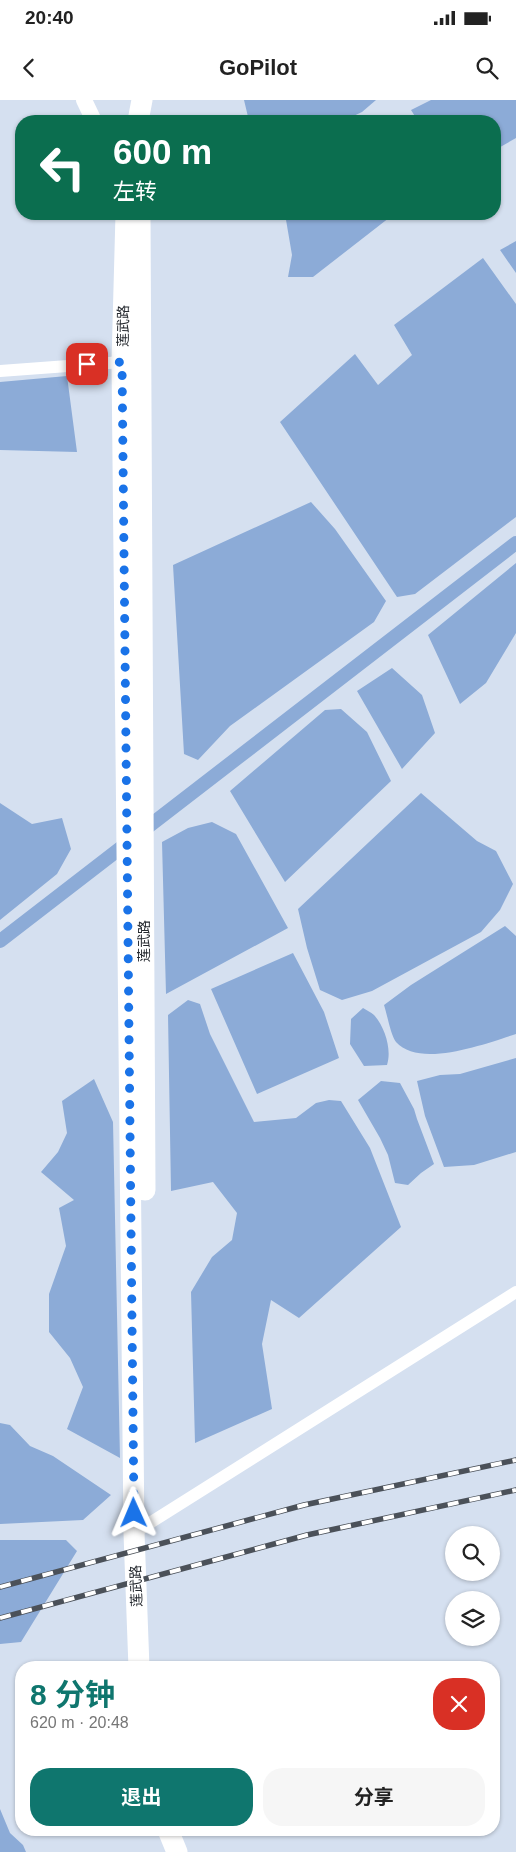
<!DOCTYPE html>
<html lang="zh">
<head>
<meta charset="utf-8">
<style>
	:root { --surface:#fff; --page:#f6f6f6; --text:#222; --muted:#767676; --accent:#0f766e }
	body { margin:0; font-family:Arial,"Noto Sans SC",sans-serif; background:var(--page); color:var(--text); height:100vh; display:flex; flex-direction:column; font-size:19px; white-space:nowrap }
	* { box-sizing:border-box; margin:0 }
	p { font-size:16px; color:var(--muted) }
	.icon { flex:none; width:28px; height:28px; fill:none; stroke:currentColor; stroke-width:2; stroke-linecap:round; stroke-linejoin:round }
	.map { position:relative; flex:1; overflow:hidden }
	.drawer { position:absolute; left:15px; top:1561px; width:485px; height:175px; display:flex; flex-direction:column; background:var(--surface); border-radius:20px; box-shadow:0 1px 4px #0004 }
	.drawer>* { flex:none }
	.hud { position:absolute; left:15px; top:15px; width:486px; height:105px; border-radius:20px; box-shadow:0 1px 4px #0004; background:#0b6e4f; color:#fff; overflow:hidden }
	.tools { position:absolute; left:445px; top:1426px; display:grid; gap:10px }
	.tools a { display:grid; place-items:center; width:55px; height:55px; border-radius:50%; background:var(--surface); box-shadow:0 1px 4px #0004; font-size:25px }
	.pin { position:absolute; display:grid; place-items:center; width:42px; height:42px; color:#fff; margin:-21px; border-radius:10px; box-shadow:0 2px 8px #0006 }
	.me { position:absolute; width:55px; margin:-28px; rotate:359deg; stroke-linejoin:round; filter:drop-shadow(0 0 4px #0008) }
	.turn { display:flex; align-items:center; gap:18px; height:105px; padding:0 15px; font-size:22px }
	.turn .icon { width:65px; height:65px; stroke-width:2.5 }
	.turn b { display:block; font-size:35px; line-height:42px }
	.round { display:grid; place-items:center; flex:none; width:52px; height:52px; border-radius:20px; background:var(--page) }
	.summary { display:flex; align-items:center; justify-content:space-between; height:85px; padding:0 15px }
	h1 { font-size:30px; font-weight:700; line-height:38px; color:var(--accent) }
	.primary-button { display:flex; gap:10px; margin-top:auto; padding:10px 15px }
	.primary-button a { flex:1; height:58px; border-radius:20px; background:var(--accent); color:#fff; font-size:20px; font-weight:700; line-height:58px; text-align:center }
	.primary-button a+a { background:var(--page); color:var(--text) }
	.status { display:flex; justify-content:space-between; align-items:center; height:35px; padding:0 25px; background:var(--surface); direction:ltr }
	.status svg { height:14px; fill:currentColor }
	header { display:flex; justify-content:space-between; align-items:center; height:65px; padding:0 15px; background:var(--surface); font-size:22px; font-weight:700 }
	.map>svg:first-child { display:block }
</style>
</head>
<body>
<div class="status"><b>20:40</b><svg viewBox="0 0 49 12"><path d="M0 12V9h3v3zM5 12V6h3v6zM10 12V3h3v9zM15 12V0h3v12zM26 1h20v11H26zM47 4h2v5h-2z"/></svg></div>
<header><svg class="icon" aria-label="back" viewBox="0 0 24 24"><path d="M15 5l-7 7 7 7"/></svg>GoPilot<svg class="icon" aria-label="search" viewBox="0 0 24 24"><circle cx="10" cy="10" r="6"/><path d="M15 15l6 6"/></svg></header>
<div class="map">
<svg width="516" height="1752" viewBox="0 0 516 1752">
	<rect width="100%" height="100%" fill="#d5e0f0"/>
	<path fill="#8cabd7" d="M244,0H376L362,12L343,21H249Z
		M431,0H516V38L495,50V21H418L411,10Z
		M285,114H394L313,177H288L292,155Z
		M516,141V173L500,150Z
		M483,158L516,204V417L415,494L397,497L280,322L355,254L378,285L412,255L394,225Z
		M67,276L77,352L0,350V282Z
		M311,402L335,429L386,501L374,522L230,626L198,660L184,654L173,465Z
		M516,463V533L486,583L460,604L428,535Z
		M392,568L422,595L435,633L402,669L357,591Z
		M341,609L367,632L391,681L285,782L230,691L325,610Z
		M421,693L477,741L496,751L513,784L500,810L481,832L372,891L342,900L320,890L307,848L298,809Z
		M0,703L32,724L62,718L71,749L57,774L0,820Z
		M212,722L236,734L288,828L166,894L162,742L188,728Z
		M505,826L516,836V934C487,943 420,969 396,942C391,936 387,914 384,905L411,885Z
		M293,853L324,912L339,958L257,994L211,889Z
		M188,900L200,904L210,934L254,1022L296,1018L316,1003L329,1000L341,1001L370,1048L401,1127L299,1218L271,1200L262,1244L272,1309L195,1343L191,1192L212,1157L232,1140L237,1113L213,1082L171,1091L168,915Z
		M363,908C366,910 371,912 374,915C385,927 392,950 387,965L364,966L350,944L351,919Z
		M516,958V1052L474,1065L444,1067L425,1016L417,981L440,975L460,974Z
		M94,979L113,1022L120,1358L67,1329L83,1287L70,1258L49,1232V1194L66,1146L59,1108L74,1100L41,1072L58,1052L67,1033L62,1001Z
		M381,981L400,983L414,1009L417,1019L434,1064L421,1073L408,1085L395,1083L388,1055L380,1038L358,1000Z
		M0,1323L10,1325L30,1346L53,1356L111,1395L83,1420L0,1424Z
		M0,1440H66L77,1451L21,1542L0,1544Z
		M0,1709L10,1733L23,1745L26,1752H0Z"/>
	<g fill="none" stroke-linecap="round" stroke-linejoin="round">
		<path stroke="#8cabd7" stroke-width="14" d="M0,841L516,443"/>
		<path stroke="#fff" stroke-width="12" d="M0,271L122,262
			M134,1433L516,1192"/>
		<path stroke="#fff" stroke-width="16" d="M84,0L94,21"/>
		<path stroke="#fff" stroke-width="21" d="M138,21L142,0
			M126,114L122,262L134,1433L139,1568
			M140,114L145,1090
			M168,1730L177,1752"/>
		<g stroke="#4b5159" stroke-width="5.5">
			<path id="rail" d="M0,1487L304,1405L516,1360
				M0,1518L307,1435L516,1390"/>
		</g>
		<use href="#rail" stroke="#fff" stroke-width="4" stroke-dasharray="11" stroke-linecap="butt"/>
	</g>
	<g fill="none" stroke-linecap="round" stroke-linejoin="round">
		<path stroke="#1a73e8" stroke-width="9" stroke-dasharray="0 16.2" d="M87,264L122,262L134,1413"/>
	</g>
	<g text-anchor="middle" stroke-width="4.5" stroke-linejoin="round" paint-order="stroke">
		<g font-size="14" fill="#262a30" stroke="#fff">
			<text transform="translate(123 226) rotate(-89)" y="5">莲武路</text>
			<text transform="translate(144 841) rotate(-90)" y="5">莲武路</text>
			<text transform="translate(136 1486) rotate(-92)" y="5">莲武路</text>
		</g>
	</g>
</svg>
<div class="tools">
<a><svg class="icon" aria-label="search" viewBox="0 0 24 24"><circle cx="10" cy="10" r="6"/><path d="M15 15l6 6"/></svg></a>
<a><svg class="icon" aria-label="layers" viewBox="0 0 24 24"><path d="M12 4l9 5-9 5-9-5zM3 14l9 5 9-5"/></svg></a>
</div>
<div class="pin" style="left:87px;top:264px;background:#d93025"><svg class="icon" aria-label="arrive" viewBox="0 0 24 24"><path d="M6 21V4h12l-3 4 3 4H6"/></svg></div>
<svg class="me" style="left:134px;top:1413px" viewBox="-20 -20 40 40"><path d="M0-17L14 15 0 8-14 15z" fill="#1a73e8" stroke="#fff" stroke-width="4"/></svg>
<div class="hud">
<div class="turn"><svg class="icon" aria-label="left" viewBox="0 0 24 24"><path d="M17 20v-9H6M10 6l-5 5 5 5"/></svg><div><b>600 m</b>左转</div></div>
</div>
<section class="drawer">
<div class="summary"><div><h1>8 分钟</h1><p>620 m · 20:48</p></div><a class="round" style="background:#d93025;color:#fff"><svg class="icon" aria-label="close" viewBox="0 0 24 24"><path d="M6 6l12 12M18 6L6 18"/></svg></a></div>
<div class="primary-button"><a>退出</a><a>分享</a></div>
</section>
</div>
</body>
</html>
